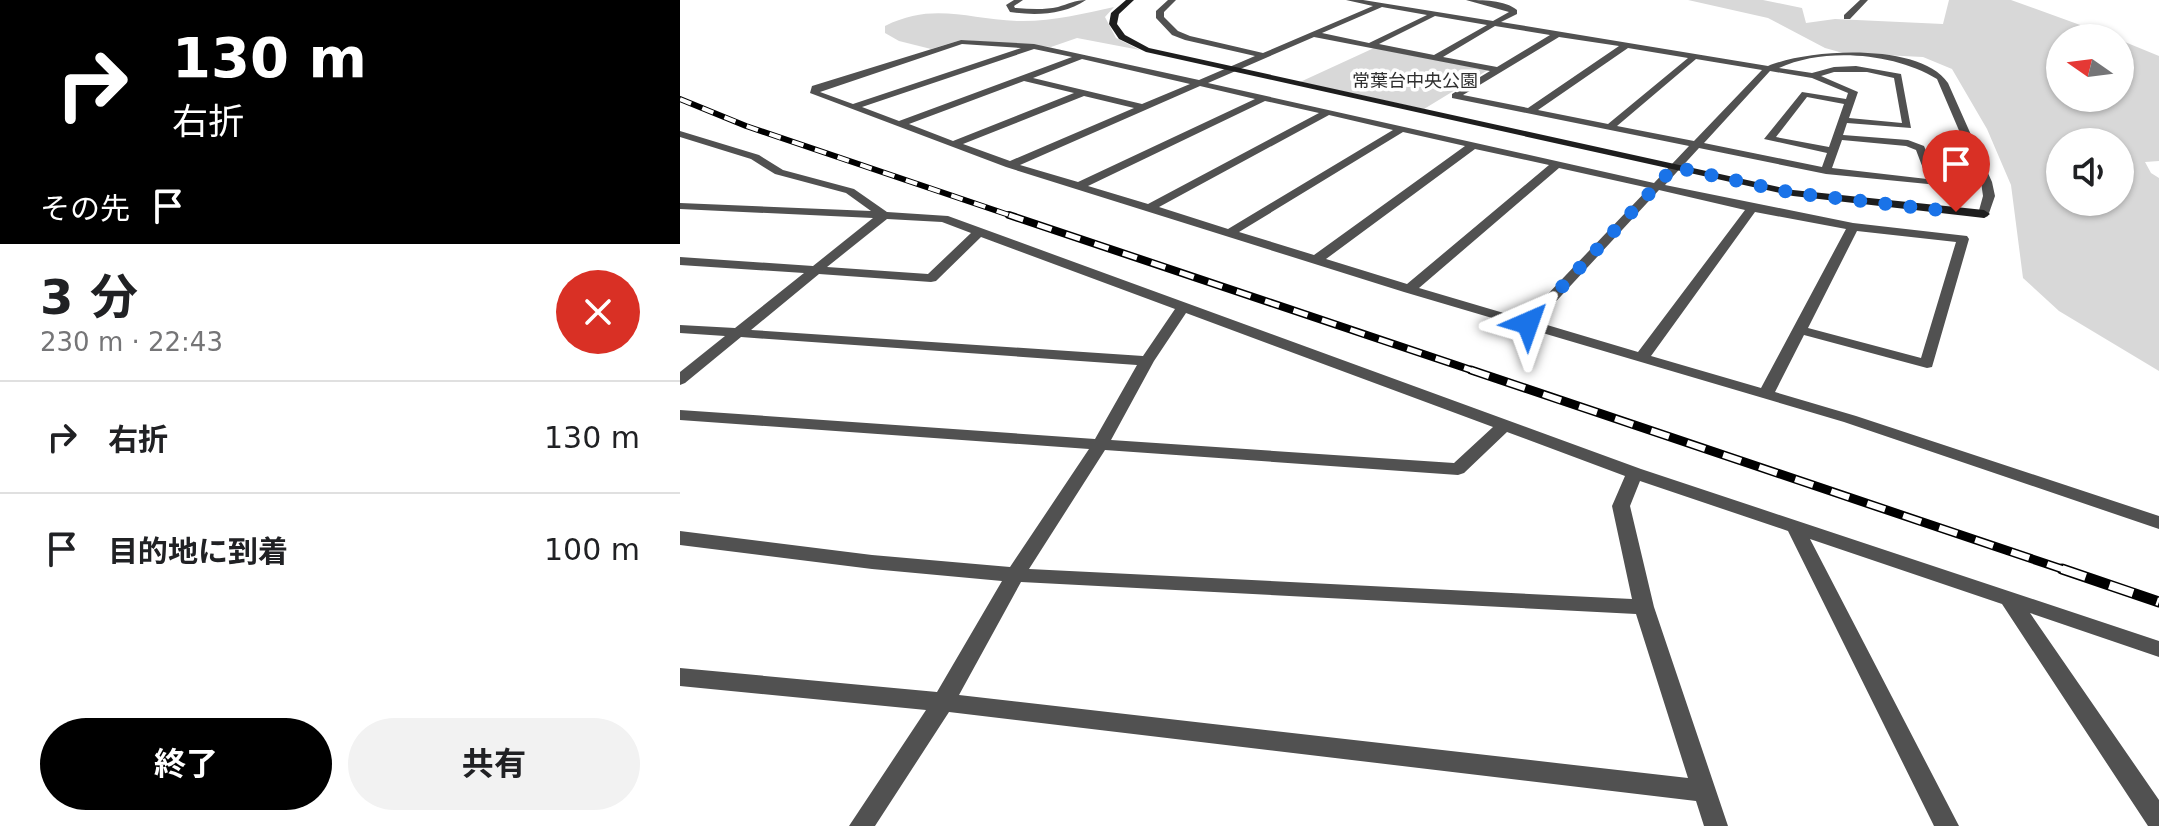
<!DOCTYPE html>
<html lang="ja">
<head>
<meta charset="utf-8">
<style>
	:root { --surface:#fff; --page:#f2f2f2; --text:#202124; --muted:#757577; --line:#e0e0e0; --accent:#000 }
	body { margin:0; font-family:"DejaVu Sans","Noto Sans JP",sans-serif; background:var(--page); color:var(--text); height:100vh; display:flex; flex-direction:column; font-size:30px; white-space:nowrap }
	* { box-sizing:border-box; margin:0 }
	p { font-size:26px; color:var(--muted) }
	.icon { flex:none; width:44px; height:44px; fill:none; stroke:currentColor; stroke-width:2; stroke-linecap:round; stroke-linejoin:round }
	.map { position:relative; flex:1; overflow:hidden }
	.details { display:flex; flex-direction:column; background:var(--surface); width:680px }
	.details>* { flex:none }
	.banner { background:#000; color:#fff; overflow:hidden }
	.needle { width:52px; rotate:284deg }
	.tools { position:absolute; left:1366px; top:24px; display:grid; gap:16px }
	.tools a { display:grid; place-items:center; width:88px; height:88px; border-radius:50%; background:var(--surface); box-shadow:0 2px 6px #0004; font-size:40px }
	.pin { position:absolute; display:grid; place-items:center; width:68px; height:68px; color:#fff; margin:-82px -34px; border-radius:50% 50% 50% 0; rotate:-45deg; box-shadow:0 0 8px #0007 }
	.pin .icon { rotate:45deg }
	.me { position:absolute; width:88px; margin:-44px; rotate:43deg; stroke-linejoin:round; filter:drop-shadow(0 0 6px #0008) }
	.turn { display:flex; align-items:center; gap:28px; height:168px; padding:0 40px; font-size:36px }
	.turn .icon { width:104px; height:104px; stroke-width:2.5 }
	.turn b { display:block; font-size:56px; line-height:68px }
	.then { display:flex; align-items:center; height:76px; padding:0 40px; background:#0003; gap:16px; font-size:30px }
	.round { display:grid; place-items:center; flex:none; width:84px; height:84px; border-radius:42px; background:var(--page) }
	.head { display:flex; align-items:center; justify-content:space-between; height:136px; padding:0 40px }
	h1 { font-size:48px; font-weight:700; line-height:60px }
	.primary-button { display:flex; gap:16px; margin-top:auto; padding:16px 40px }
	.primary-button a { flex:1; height:92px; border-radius:48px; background:var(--accent); color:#fff; font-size:32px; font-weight:700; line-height:92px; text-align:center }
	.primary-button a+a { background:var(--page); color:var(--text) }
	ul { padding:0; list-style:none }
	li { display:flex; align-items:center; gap:24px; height:112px; padding:0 40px; border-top:2px solid var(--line) }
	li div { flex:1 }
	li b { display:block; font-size:30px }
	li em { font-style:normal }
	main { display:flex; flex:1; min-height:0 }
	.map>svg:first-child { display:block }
</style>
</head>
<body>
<main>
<section class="details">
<div class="banner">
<div class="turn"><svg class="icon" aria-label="right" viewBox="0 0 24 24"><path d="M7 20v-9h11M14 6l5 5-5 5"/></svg><div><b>130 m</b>右折</div></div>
<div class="then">その先<svg class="icon" aria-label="arrive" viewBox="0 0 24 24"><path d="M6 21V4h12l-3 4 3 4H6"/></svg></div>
</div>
<div class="head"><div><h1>3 分</h1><p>230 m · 22:43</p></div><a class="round" style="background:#d93025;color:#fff"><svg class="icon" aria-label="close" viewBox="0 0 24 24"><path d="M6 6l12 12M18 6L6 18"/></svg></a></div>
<ul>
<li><svg class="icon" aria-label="right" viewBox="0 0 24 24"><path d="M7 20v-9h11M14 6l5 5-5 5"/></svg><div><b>右折</b></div><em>130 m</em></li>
<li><svg class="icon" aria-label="arrive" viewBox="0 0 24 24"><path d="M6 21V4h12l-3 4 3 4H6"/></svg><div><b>目的地に到着</b></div><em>100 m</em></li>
</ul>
<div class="primary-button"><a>終了</a><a>共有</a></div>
</section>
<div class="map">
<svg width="1479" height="826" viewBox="0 0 1479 826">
	<rect width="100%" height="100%" fill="#fff"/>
	<path fill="#d8d8d8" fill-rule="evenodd" d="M1008,0H1083L1122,8L1126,23L1155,19L1263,24L1269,0H1331L1436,38H1380V98H1440V40L1479,56V161L1465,162L1471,173L1479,178V371L1379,311L1343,278L1331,185L1307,129L1272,69L1243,57L1163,53L1145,48L1088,18ZM1380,142H1440V202H1380Z
		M434,7L425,17L436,38L460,50L397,38L371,47L281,40L251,49L219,41L205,33V26C253,2 287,19 337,21C371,22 402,14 434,7Z
		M694,48L808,70L744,109L620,82Z"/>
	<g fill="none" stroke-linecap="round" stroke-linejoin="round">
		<path fill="#515151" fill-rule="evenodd" d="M334,0H343L334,6L335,8C350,9 364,10 378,7C388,4 395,0 406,0C384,15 355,16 330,12L326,5Z
			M488,0H496L484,12V17L498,31L510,36L583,53L693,6L666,0H683L813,21L829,12L786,0C802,0 825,0 837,10V14L821,22L1088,66C1128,49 1240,42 1268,83L1312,182L1315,196L1308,216L1304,218L1298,214L1303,196L1301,182L1257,79C1214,53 1145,47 1099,68L1132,73L1154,67L1176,66L1221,74L1231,128L1167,123L1163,135L1228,140L1244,146L1260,183L1258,185L1146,174L1019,148L985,185L1173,223L1287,236L1289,239L1252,367L1247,368L1124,335L1095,392L1176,416L1479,516V529L1164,422L724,292L326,167L130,93L132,86L281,40L354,44L519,80L575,56L505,40L492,35L476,18V11ZM702,7L747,15L689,43L642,33ZM755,16L807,25L754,55L699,44ZM815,26L870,35L817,67L763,57ZM634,37L810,71L772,94V98L1009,146L974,183L528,83ZM879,37L939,46L848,108L783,95ZM282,44L341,48L173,104L140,92ZM948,48L1008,58L928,124L858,110ZM354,49L392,57L219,121L182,107ZM402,59L510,84L462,104L353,78ZM1016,59L1082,70L1014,141L937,126ZM1090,71L1132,78L1168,93L1166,99L1122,92L1084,139L1147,153L1142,167L1024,143ZM1154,72H1187L1214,78L1222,123L1169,118L1178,92L1141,76ZM344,81L394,93L273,141L229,124ZM520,86L575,99L398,182L340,165ZM404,96L454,108L330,161L283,144ZM1127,97L1164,104L1149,147L1096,137ZM585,101L639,113L468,204L408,186ZM649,115L713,130L548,229L479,207ZM723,132L785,146L634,255L559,232ZM1162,140L1226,146L1236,150L1247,179L1152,168ZM795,149L869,165L727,284L646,259ZM879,168L969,188L844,319L739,288ZM979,190L1065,210L958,352L857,322ZM1075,212L1166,229L1081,388L971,356ZM1177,231L1276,242L1241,358L1128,328Z
			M1180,0H1188L1170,19H1164V15Z
			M0,131L79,155L103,170L174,189L207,212L268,216L961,469L1479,641V657L1350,613L1479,800V826H1468L1322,604L1130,539L1279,826H1254L1108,531L960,481L950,506L974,607L1048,826H1024L1016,801L269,712L195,826H169L246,710L0,686V668L257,692L322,581L192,569L0,545V531L192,555L330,567L409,449L0,420V410L415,439L457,365L61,337L5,383L0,385V372L45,336L0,333V325L55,328L124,273L0,265V257L133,266L193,218L0,209V203L191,211L166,193L95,174L71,159L0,137ZM207,219L262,222L291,233L248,274L147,267ZM301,237L495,309L463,356L71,330L139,274L251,282L256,281ZM506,313L813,427L774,463L431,440L474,361ZM827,432L945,476L932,506L952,599L349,569L425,450L778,475L784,473ZM341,582L956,614L1008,778L279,695Z"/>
		<path fill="#1e1e1e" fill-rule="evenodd" d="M446,0H454L439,14L437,24L445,35L469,48L1113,190L1304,210L1310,214L1304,218L1113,196L466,52L439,39L429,24L431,13Z"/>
		<g stroke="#000" stroke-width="6">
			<path id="rail-far3" d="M0,99L66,126L335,217"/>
		</g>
		<g stroke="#000" stroke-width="8">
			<path id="rail-far2" d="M329,215L797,372"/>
		</g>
		<g stroke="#000" stroke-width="9">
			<path id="rail-far1" d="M791,370L1388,571"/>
		</g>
		<g stroke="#000" stroke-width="11">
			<path id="rail" d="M1382,569L1479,602"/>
		</g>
		<use href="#rail-far3" stroke="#fff" stroke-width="4" stroke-dasharray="12" stroke-linecap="butt"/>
		<use href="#rail-far2" stroke="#fff" stroke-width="5" stroke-dasharray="15" stroke-linecap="butt"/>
		<use href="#rail-far1" stroke="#fff" stroke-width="6" stroke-dasharray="19" stroke-linecap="butt"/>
		<use href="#rail" stroke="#fff" stroke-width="8" stroke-dasharray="25" stroke-linecap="butt"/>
	</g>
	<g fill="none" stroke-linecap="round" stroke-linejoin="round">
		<path stroke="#1a73e8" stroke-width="14" stroke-dasharray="0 25.2" d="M848,323L994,167L1113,193L1276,212"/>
	</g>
	<g text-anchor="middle" stroke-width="7" stroke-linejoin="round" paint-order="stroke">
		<g font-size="18" fill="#2f2f2f" stroke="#fff">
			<text x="735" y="87">常葉台中央公園</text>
		</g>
	</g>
</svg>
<div class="tools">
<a><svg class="needle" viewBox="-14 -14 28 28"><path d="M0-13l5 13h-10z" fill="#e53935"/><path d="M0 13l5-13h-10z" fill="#757577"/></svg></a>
<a><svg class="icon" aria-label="sound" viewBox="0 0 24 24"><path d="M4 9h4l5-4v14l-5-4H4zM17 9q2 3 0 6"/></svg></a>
</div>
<div class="pin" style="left:1276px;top:212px;background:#d93025"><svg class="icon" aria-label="arrive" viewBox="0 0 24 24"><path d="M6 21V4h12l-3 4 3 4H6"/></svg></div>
<svg class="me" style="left:848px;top:323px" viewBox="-20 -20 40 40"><path d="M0-17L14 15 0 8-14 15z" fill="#1a73e8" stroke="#fff" stroke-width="4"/></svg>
</div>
</main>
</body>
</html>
